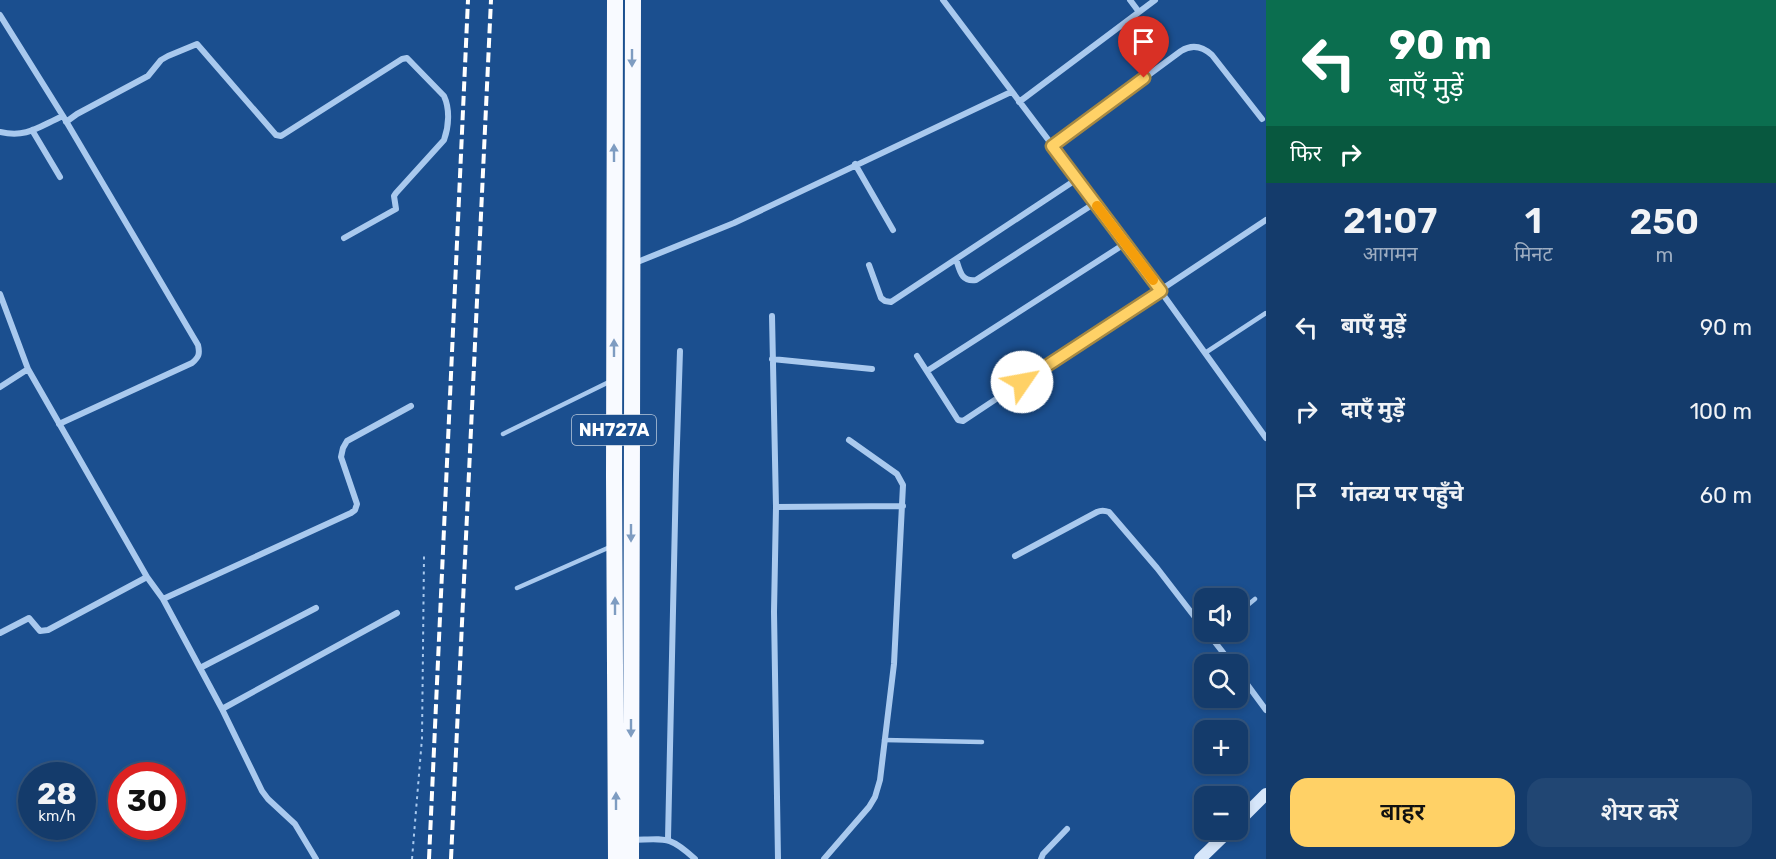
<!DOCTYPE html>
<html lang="hi">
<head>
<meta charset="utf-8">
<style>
	:root { --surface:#143b6b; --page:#214673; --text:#f1f3f6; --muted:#9dadc1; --line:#33557e; --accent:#ffd166 }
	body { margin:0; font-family:Rubik,"Noto Sans Devanagari",sans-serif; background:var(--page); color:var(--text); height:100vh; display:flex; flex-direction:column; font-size:22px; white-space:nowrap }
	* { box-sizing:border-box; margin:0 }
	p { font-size:20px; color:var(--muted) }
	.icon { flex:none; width:33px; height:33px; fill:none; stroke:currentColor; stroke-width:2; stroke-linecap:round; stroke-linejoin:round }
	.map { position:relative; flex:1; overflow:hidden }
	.side { display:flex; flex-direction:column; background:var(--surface); width:510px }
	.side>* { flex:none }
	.banner { background:#0b6e4f; color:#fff; overflow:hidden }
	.fabs { position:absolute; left:1194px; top:588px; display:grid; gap:12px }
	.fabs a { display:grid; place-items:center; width:54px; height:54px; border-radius:12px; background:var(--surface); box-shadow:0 3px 9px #0003,0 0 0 2px var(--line); font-size:30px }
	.speed { position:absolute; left:18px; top:762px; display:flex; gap:12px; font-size:30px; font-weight:700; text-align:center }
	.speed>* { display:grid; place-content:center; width:78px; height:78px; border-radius:50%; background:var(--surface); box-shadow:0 3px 9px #0003,0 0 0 2px var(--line); line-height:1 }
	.speed small { font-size:15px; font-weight:400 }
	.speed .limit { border:9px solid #d22; background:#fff; color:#111 }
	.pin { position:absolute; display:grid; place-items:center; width:51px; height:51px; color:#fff; margin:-62px -26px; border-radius:50% 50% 50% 0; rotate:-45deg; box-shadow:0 0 6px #0007 }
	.pin .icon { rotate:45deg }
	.me { position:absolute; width:66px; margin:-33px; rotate:57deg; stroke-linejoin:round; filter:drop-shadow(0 0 4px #0008) }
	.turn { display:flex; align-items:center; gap:21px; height:126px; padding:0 24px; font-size:27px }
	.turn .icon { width:78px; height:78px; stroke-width:2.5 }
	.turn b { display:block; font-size:42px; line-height:51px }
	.then { display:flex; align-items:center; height:57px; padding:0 24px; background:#0003; gap:12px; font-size:22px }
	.eta { display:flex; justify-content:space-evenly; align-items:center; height:102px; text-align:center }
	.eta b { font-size:36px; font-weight:600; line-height:42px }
	.action { display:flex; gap:12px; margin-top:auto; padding:12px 24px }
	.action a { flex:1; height:69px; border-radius:18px; background:var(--accent); color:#111; font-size:24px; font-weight:600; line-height:69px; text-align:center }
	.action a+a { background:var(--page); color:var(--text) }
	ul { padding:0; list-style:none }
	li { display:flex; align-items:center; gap:18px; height:84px; padding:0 24px }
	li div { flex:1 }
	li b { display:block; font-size:22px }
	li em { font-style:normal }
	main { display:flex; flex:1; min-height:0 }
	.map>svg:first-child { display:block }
</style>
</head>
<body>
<main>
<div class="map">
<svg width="1266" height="859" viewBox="0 0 1266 859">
	<rect width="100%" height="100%" fill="#1b4f8f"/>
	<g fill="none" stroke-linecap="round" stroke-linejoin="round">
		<path stroke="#a9c9ee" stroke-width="2" stroke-dasharray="3 4.5" stroke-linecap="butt" d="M412,859L422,738L424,556"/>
		<path stroke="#a9c9ee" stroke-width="4.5" d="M1205,353L1266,313
			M503,434L611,381
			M517,588L610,547
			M1238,613L1255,599
			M884,740L982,742"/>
		<path stroke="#a9c9ee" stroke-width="6" d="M943,0L1126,243L1266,438
			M1130,0L1139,12
			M0,15L63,116
			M1019,102L1155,0
			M66,122L77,114L148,76L161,60L168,56L197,44L276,135L281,136L402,59L407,58L444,96C450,109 449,126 444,140L396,193L394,196L396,209L344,238
			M32,130L60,177
			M0,132C27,138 38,127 63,116L198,345C200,354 199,357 192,363L59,424
			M1052,146L1181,51C1192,44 1202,46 1212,55L1262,119
			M855,164L893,230
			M956,259C960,271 961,282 976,280L1095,203
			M635,263L734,223L1011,92
			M869,265L881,298L885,301L891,302L1077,179
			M0,294L28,369L147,577L163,599L222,709L262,791L268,799L295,824L316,859
			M772,316L776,507L774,612L778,859
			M917,356L958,420L963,421L1266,220
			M772,359L872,369
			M927,371L1126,243
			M0,387L28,369
			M776,507L903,506
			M1015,556L1097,512C1101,510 1104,510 1109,512L1157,568L1204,629
			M163,599L351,513L355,510L357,504L341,457L343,448L347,441L411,406
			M1207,632L1232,664
			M0,633L29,618L40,631L48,630L147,577
			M200,668L316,608
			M1238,672L1266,710
			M222,709L397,613
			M668,839L676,474L680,351
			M632,840C666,839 669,835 695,859
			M824,859L869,807L875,797L880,780L894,664L903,485L897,474L849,440
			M1041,859L1043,854L1067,829"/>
		<path stroke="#d6e6fa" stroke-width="12" d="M1238,822L1266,794
			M1200,859L1230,830"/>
		<path stroke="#f8faff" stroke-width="16" d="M615,0L614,476L616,859
			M631,859L633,0"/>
		<path stroke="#fff" stroke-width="4" stroke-dasharray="10 4.5" stroke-linecap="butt" d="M429,859L468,0
			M451,859L491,0"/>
	</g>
	<defs><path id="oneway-solid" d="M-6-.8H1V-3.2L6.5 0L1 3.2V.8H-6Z" transform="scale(1.5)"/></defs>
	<g fill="#7e9cc1">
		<use href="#oneway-solid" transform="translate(632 58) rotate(90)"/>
		<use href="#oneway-solid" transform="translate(614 153) rotate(-90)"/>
		<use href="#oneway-solid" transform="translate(614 348) rotate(-90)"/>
		<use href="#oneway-solid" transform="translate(631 533) rotate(90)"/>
		<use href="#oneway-solid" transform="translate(615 606) rotate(-90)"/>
		<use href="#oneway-solid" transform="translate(631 728) rotate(90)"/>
		<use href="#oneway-solid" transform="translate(616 801) rotate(-90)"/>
	</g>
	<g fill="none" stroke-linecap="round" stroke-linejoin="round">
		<g stroke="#a68842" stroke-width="15">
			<path id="route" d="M1022,382L1161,291L1052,146L1144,78"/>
		</g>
		<use href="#route" stroke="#ffd166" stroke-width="10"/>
		<path stroke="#f59e0b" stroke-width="10" d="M1097,206L1153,280"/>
	</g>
	<g text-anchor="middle" stroke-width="4.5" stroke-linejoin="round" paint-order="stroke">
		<rect fill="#1b4f8f" stroke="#bbcadd" stroke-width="1.5" x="572" y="415" width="84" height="30" rx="4.5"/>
		<g font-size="18" font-weight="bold" fill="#fff">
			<text x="614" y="436">NH727A</text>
		</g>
	</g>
</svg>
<div class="fabs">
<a><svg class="icon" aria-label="sound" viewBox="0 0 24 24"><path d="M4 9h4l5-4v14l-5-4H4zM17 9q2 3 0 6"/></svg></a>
<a><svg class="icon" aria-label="search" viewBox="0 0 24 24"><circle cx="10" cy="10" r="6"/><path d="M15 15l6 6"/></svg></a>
<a>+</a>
<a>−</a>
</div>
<div class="speed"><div>28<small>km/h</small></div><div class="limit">30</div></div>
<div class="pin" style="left:1144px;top:78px;background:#d93025"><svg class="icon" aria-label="arrive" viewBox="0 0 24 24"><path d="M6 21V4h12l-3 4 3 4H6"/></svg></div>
<svg class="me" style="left:1022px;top:382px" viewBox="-20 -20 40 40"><circle r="19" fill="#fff"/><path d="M0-13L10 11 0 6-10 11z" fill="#ffd166"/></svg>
</div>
<section class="side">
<div class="banner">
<div class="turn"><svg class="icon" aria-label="left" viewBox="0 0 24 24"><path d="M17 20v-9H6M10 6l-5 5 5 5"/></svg><div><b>90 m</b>बाएँ मुड़ें</div></div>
<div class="then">फिर<svg class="icon" aria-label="right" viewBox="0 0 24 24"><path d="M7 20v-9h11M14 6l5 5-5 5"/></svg></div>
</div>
<div class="eta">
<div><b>21:07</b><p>आगमन</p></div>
<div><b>1</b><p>मिनट</p></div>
<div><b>250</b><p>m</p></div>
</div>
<ul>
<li><svg class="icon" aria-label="left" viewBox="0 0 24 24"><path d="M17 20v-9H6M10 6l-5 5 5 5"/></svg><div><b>बाएँ मुड़ें</b></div><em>90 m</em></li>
<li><svg class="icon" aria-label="right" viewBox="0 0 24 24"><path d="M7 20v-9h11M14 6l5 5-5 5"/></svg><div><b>दाएँ मुड़ें</b></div><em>100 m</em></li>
<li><svg class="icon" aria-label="arrive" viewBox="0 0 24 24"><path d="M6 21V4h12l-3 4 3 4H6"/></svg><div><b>गंतव्य पर पहुँचे</b></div><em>60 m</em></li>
</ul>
<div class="action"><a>बाहर</a><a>शेयर करें</a></div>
</section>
</main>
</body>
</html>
